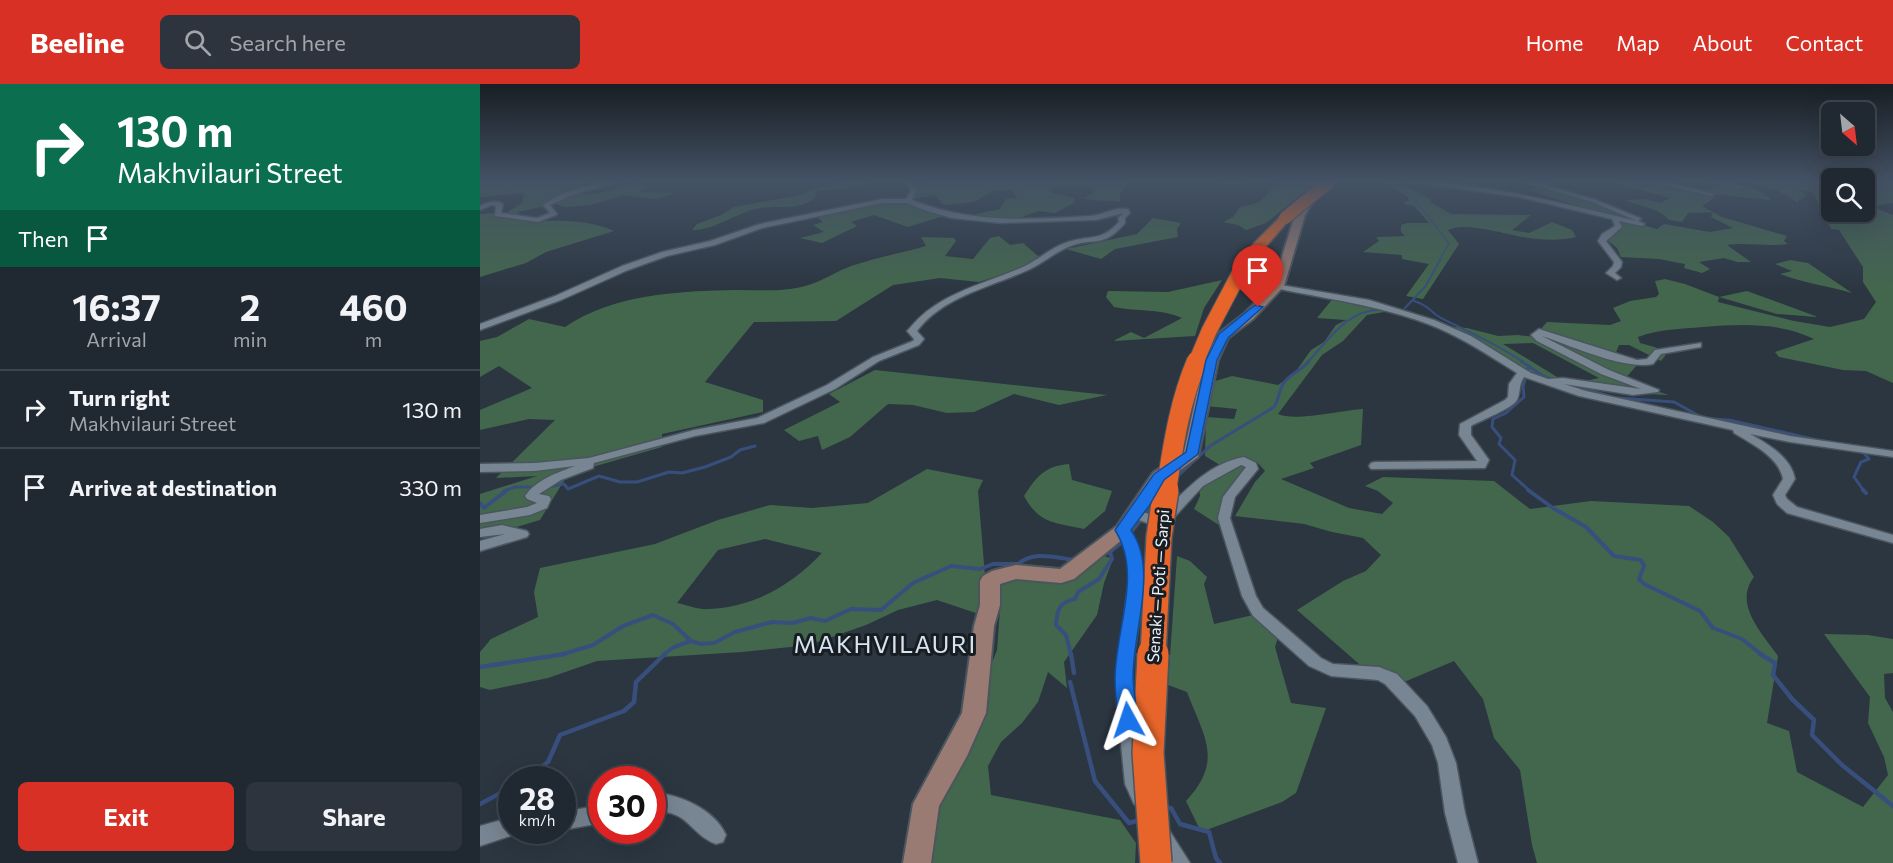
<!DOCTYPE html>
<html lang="en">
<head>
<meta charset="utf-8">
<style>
	:root { --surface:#202831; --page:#2d343d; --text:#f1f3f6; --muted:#a2a6ab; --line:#3d444d; --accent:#d93025 }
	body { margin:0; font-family:Commissioner,sans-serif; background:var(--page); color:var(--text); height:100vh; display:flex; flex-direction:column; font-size:22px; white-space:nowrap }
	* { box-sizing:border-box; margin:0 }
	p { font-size:20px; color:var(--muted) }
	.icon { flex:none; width:33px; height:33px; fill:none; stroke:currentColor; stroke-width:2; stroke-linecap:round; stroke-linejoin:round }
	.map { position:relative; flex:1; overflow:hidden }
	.drawer { display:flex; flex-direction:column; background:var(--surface); width:480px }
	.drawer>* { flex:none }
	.guide { background:#0b6e4f; color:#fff; overflow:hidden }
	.needle { width:39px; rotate:152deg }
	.tools { position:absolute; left:1341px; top:18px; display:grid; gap:12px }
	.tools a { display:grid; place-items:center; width:54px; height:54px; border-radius:9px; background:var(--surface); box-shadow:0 6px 24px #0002,0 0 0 2px var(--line); font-size:30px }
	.speed { position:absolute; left:18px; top:682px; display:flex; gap:12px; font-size:30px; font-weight:700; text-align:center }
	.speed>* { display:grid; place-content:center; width:78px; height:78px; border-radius:50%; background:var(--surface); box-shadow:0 6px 24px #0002,0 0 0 2px var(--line); line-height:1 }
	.speed small { font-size:15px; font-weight:400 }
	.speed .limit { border:9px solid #d22; background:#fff; color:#111 }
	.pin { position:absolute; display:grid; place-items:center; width:51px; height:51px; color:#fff; margin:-62px -26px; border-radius:50% 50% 50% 0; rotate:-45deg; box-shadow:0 0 6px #0007 }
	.pin .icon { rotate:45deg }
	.me { position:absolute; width:66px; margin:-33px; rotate:355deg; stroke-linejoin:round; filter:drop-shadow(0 0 4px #0008) }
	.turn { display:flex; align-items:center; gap:21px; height:126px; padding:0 18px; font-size:27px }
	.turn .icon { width:78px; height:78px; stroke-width:2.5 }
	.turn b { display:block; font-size:42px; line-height:51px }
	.then { display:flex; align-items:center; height:57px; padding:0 18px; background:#0003; gap:12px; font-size:22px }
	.eta { display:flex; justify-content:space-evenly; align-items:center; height:102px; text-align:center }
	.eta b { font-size:36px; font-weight:700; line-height:42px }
	.primary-button { display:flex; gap:12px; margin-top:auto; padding:12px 18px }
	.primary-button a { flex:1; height:69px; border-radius:9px; background:var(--accent); color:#fff; font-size:24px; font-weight:700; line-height:69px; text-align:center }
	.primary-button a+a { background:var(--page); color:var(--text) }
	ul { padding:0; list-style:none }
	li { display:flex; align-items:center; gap:18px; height:78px; padding:0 18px; border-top:2px solid var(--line) }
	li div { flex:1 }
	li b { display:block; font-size:22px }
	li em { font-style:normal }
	header { display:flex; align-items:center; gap:36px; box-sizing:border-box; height:84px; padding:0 30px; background:var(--accent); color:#fff }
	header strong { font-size:28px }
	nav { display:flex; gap:33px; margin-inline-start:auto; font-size:21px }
	.search { width:420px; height:54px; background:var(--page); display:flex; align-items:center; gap:15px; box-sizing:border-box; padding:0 21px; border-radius:9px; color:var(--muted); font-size:22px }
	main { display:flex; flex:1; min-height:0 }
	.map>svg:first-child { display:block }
</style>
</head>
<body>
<header>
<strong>Beeline</strong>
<div class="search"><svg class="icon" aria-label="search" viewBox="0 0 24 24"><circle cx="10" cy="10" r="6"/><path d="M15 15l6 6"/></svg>Search here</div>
<nav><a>Home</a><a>Map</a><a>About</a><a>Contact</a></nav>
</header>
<main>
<section class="drawer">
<div class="guide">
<div class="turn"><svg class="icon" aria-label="right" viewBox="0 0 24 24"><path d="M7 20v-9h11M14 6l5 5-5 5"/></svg><div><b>130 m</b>Makhvilauri Street</div></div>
<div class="then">Then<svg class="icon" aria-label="arrive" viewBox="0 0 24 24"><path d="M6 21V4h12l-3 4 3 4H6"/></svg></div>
</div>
<div class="eta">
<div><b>16:37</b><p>Arrival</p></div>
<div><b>2</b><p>min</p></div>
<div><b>460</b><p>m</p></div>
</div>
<ul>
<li><svg class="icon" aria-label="right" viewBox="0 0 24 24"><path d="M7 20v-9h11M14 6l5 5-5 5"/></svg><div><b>Turn right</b><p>Makhvilauri Street</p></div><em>130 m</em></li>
<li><svg class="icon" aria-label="arrive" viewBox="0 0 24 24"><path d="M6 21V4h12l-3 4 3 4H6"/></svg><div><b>Arrive at destination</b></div><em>330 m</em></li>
</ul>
<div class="primary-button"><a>Exit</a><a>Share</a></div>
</section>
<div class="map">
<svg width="1413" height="779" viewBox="0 0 1413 779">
	<rect width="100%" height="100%" fill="#2b3641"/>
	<path fill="#43674c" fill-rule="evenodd" d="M0,97H109L90,109L111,110L134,106C144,96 163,101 176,101L160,106L162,108L195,109L176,115L143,111L111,121L85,123L75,120L37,128L49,138C78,136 107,135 134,147L66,168L46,179L0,193V130L28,128L42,119L44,109L0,113Z
		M366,97H389V99L372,104L339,107L336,108L335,114C319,127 298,121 280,124C256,128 237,146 212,146L217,140L241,131L254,123L320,111L333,105Z
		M457,97H651L647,99L640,111V118L604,115L615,106L605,103H573L569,108L595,114L594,119L575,129L558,127L537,135L482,133L520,125L526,115L537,114L532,106L513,107L494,118L464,121L455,111L431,115L437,105L434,100Z
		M733,97H831L834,100L786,139L766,146L758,141L743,138L753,133L760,123C781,119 783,117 795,98L744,100Z
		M900,97H916L950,115L952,119L971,130L1051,131L1032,146L1049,149L1072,138L1092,146L1096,153C1079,157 1061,156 1043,153C1025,150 984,137 968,146L979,160L943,215L926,212L949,180L922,175V171L883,168L899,157L896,153L925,152L921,148V141L927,139H949L934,122L923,120L929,116L927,112Z
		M1044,97C1090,97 1144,92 1188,100C1203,103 1224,111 1237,101L1223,97C1243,97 1277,99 1291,116L1232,110L1234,114L1222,122L1242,133L1307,152L1304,157L1308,160C1286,163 1269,158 1247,161L1271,178H1257L1244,174L1219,178L1230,185L1222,189L1204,184L1205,180L1179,175L1141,173L1137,164L1125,154L1139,144L1135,135L1053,114L1113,127L1050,106L1063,102ZM1070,99H1137L1143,101L1145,104L1156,105L1190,114L1180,119L1164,115L1145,116C1159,123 1179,123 1189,136L1202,138L1208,129L1233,128L1231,133L1253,144L1230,148L1184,140L1177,145L1163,141L1154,132L1065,102Z
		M1263,97H1351L1352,128H1384L1385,97H1413V119L1390,122L1413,131V299L1386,287L1363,286L1299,273L1295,268L1334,255C1299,238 1261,240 1223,243C1200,245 1180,245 1158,253L1160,259L1185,266V272L1181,277L1149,261H1139L1134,273L1158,280L1143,297L1189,311L1166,310L1101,298L1119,294L1053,259L1023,260L1082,296L1062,297L964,242L987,244L1018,252L1038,251L1065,254L1060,246L1067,238L1130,241L1141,237L1133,224L1150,217L1176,213L1179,210L1175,197L1185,195L1205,200L1239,213L1267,207L1338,233L1297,230L1239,213L1238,218L1314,237L1350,243L1384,235L1396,218L1383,198V183L1359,146L1351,145L1333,108L1319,106L1327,111L1317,118L1299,107Z
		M402,118L412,121L425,118L464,132L428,143L394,131L371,138L377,142L342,159L320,154L344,148L333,141L343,138L337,133Z
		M673,134L701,139L697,145L698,153L635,165L621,175L586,165L657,150Z
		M519,152L530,161L543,159L558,172L573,168L544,183L499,198L460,194L413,201L356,237L274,238L225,298L283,316V328L182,350V363L88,390L60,436L0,454V410L57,392L16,394L75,336L49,335L0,346V326L52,304L19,282L0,293V257L17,253L49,235L85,243C133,210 200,207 256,206C279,206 303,208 325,202C341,198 355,188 371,182C395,174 421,169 446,162L441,153L474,154L476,157L465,172L493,175L510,154Z
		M1310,176L1328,179L1372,209C1348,202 1323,199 1300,190L1312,187L1295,180Z
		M742,196L724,224L715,252L633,257L651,248L664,254L702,234C679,224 658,228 634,223L626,213L628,207L688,208Z
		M855,212L910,227L887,231L863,257L842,271L798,330C814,338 863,326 883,325L881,361L830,379L834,384L801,395L869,424L902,430L913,419L898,407L885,402L903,393L1014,397L1050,425L1111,417L1209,422L1233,438L1249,453L1274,493C1253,520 1282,549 1298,572L1287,639L1309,647L1317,688L1383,723L1408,691L1404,673L1388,639L1390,613L1344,550L1388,551L1413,555V589L1404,590L1405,614L1413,628V779H1057L1052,761L1040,686L1014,654L1003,615L974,577L924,598L886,586L817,526L863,497L886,487L901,471L883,454L852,448L824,440L755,432L775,398L785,387L777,378C754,388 749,422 745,445L714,425L720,412L718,395L745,384L725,372L726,333L754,335L757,325L726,322L729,299L752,292L798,301L814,290L831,266L844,258L856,241L866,236L837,234Z
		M395,286L627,311L579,321L534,310L494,328L467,329L433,321L408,320L370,353L342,366L338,352L319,357L304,346L360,318L349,310Z
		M589,380L592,396L632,407L625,427L604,445C576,439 559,440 544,412C557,392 565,382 589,380Z
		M447,385L503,396L498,407L505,492L499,515L502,531L457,516L418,526L386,541L329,561L262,568L117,577L68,594L10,606L0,603V568L11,555L58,533L54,508L60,484L175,460L238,436L290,421L332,424L388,419ZM285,455L342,469C312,501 274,523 229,525C219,526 207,521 197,519L238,466Z
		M613,468L633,475L624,499L617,531L584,578L587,604L568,588L558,618L542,639L521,658L508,682L511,711L640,736L656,759L655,779H439L440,767L517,566L520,525V514L515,502L522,494L581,492Z
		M697,472L710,477L727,493L724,500L734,540L786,528L801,544L795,563L811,619L846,624L816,709L802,718L721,748L706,717C744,676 724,653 707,608L688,601Z"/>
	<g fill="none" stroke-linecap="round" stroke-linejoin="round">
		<path stroke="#384f7e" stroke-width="1.5" d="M906,97L930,110L969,159L959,177"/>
		<path stroke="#384f7e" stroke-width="2" d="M934,217C950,222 949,227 961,234C989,248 1017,260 1043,278
			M925,224L945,203L960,176
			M828,278C850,254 869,223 905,226"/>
		<path stroke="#384f7e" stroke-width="3" d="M1041,277L1063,292L1074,296
			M1049,282L1043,302L1044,313L1026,329L1013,335L1012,343L1021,354L1019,360L1035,376L1032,391L1050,407
			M1092,301L1132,313
			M1138,314L1194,318L1223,334
			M1232,335L1249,336L1337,356
			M1383,368L1389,375L1381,378L1374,393L1384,407
			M697,393L730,362L794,323C800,314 798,305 806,296C813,289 823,285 829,277
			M67,403L84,400L88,405L119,392L140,398H157L189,388L202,389L225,383L251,373L260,366L275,362
			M24,407L35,403H57"/>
		<path stroke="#384f7e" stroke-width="4" d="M1048,406L1073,424L1106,443L1134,472L1161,476L1164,482L1159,495L1164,500L1220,527L1233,544L1262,555L1282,571
			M1383,406L1386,409
			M0,419L4,424L27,406
			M652,447L673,421
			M623,470L630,468L641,459
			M80,571L113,561L143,542L173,531L193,540L211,557L221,560L234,559L255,548L292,538L312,539L331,534L345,537L371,525L401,526L433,499L471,482L500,485L513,480H538C554,466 576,474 596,476
			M183,571L194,563L211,557
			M591,571L586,551L576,541C577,526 579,518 595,515L598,508L619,495L632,475L630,468"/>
		<path stroke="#384f7e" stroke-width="4.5" d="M591,570L594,589
			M1280,570L1295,579L1293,591L1312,615L1334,636L1332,651L1362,681L1413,722
			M0,583L85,570
			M590,598L615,697L649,739L660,736
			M44,696L68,678L80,651L144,627L154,618L156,598L185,570
			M0,720L32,703
			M684,724H691L700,740L729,748L736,774L740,779"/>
		<g stroke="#4b555e" stroke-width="3">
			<path id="street" d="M128,97H143L95,110L70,121L77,130L76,131L58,138L15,132L16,122L12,121L0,126V122C8,118 16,115 23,120L21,129L57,134L70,129L63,121C81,107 106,102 128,97Z
				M424,97H430L437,106L432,116C488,139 548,136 608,132C622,132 635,122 648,125L650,129L645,134V139C622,166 614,152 588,163C574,169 562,180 548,186C509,204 464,212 437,247L444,255L439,261L399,277L355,305L284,339L215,352L114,379L113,384L81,396L59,410L69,412L71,415L67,424L50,431L0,439V431L47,423L57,419L47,415L45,412C57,395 77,389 95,382L55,387L0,388V380L55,379L109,374L214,346L277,334L347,301L393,273L433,257L434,255L427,247L429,245C459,208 504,201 545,182C559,175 571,164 585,159C609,150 620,159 639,138L638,134L644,129L616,136L520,139L472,134L447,127L427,119H402L282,144L235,161L187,172L148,186L81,216L0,246V240L75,212L142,182L182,168L230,157L280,140L402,115H426L431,106Z
				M921,97C1001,97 1079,119 1157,137L1112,118L1041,97H1052L1116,116L1160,134L1161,135L1158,137L1165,140L1162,142L1139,137L1142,143L1126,157L1142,178L1141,183L1135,189L1141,194L1137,196L1126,189L1133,182L1134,178L1118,157L1122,150L1135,142L1132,135L1039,113Z
				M1169,97H1182L1234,110L1231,112Z
				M1235,97H1246L1263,103L1260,105Z
				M795,200L889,216L954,236L991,252L1051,289L1068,295L1083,294L1161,305L1121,290L1057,257L1051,251L1059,245L1157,276L1167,275L1175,266L1221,259V263L1181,270L1173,280C1143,286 1092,262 1062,252L1129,286L1179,306L1178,308L1153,311L1084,300L1106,307L1310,352L1413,367V373L1310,358L1270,350C1288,360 1311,373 1315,395L1305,411L1307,415L1317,423L1413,451V459L1307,429L1297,420L1293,411L1303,395C1299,373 1272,360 1254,349L1253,346L1099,312L1044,293C1038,302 1041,308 1037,316C1032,325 1001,336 991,342V351L1009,376L1005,384L891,385L889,382L891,379L895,378L997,377L979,351L980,340L1025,316L1028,313L1029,300L1037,289C1008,271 980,252 948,240C898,221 846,215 795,204Z
				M764,373L776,379L778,385L755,413L750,434L776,512L783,524L841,574L853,580L899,583L917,590L947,622L966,653L976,679L985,729L998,779H978L965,729L958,679L952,661L935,632L905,600L898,596L851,592L829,582L773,532L762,512L738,434L743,413L766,383L761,381L723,402L688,440L676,442L650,433L649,430L655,426L679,433C703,409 728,379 764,373Z
				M22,441L47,447L49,450L47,453L0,467V457L25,450L0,453V445Z
				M643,442L648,443C678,492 654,539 652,593C651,628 659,664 663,699L670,714L668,720L661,723L654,720L645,700L637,620L638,577L649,497V478L645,460L636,446L638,443Z
				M172,709C199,709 235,726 246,751L243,758L236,760C208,749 210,726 172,727Z
				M122,721V739L82,746V728Z
				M32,733V747H39V749L0,762V742Z
				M682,743L689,746L710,779H688L672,753L675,746Z"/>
		</g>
		<g stroke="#4b555e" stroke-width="4">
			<path id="secondary" d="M833,97L844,99L836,108L834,116L825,131L804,202L773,235L748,254L738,276L718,373L685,397L649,450L594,495L581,499L536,495L520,500V521L514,542L506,629L487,672L459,722L451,779H423L433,720L482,629L494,542L500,521V497L503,492L512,487L536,481L580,485L637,442L673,389L704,368L724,276L739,249L765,229L793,201L815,131L826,116L828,107L835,99Z"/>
		</g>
		<g stroke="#4b555e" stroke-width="3">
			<path id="highway" d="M805,130L811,134L784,165L764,193H754L752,190L774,159L801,132Z"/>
		</g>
		<use href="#street" fill="#788592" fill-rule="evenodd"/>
		<use href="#secondary" fill="#997b73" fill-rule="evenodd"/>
		<use href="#highway" fill="#e7652a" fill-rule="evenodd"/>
		<g stroke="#4b555e" stroke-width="14" stroke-linecap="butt">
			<path id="highway-bridge-far4" d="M805,134L850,97"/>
		</g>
		<g stroke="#4b555e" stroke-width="17" stroke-linecap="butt">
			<path id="highway-bridge-far3" d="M716,278L729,247L759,190"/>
		</g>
		<g stroke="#4b555e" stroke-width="22" stroke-linecap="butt">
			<path id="highway-bridge-far2" d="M686,407C693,363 699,319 717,277"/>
		</g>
		<g stroke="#4b555e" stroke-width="28" stroke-linecap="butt">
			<path id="highway-bridge-far1" d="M673,571L679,453L686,406"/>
		</g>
		<g stroke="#4b555e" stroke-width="34" stroke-linecap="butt">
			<path id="highway-bridge" d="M673,570L668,669L676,779"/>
		</g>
		<use href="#highway-bridge-far4" stroke="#e7652a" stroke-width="12"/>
		<use href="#highway-bridge-far3" stroke="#e7652a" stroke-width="15"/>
		<use href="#highway-bridge-far2" stroke="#e7652a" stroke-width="20"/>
		<use href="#highway-bridge-far1" stroke="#e7652a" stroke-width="25"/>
		<use href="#highway-bridge" stroke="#e7652a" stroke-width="31"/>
	</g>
	<linearGradient id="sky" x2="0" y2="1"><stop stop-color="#181e24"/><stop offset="0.47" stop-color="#445265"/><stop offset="1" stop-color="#445265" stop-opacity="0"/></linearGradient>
	<rect width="1413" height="206" fill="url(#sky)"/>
	<path fill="#1a73e8" stroke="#114b97" stroke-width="1.5" d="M775,221L783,223L748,254L737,276L718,370L684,396L669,422L651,446C679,486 652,548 653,595C654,609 656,623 658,636L655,642L648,645L641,642L638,636C637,623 635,608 635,595C635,546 663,490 635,446L674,390L706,368L726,276L739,250Z"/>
	<g text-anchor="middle" stroke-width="6" stroke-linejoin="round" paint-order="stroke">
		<g font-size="16" fill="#ebf2f9" stroke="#181d22">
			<text transform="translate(678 502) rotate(-86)" y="6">Senaki — Poti — Sarpi</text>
		</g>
		<g font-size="24" letter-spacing="1.5" fill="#d7e5f3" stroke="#181d22">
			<text x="405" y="569">MAKHVILAURI</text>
		</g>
	</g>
</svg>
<div class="tools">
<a><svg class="needle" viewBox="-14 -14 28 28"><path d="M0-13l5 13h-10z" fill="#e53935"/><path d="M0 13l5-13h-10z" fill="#a2a6ab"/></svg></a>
<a><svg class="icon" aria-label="search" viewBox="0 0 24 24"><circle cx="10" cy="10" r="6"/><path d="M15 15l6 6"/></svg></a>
</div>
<div class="speed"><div>28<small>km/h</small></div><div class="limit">30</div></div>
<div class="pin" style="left:778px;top:223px;background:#d93025"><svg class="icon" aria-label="arrive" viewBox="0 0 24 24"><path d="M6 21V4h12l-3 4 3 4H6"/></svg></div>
<svg class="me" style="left:648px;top:636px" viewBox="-20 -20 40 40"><path d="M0-17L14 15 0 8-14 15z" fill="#1a73e8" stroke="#fff" stroke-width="4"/></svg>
</div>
</main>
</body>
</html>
